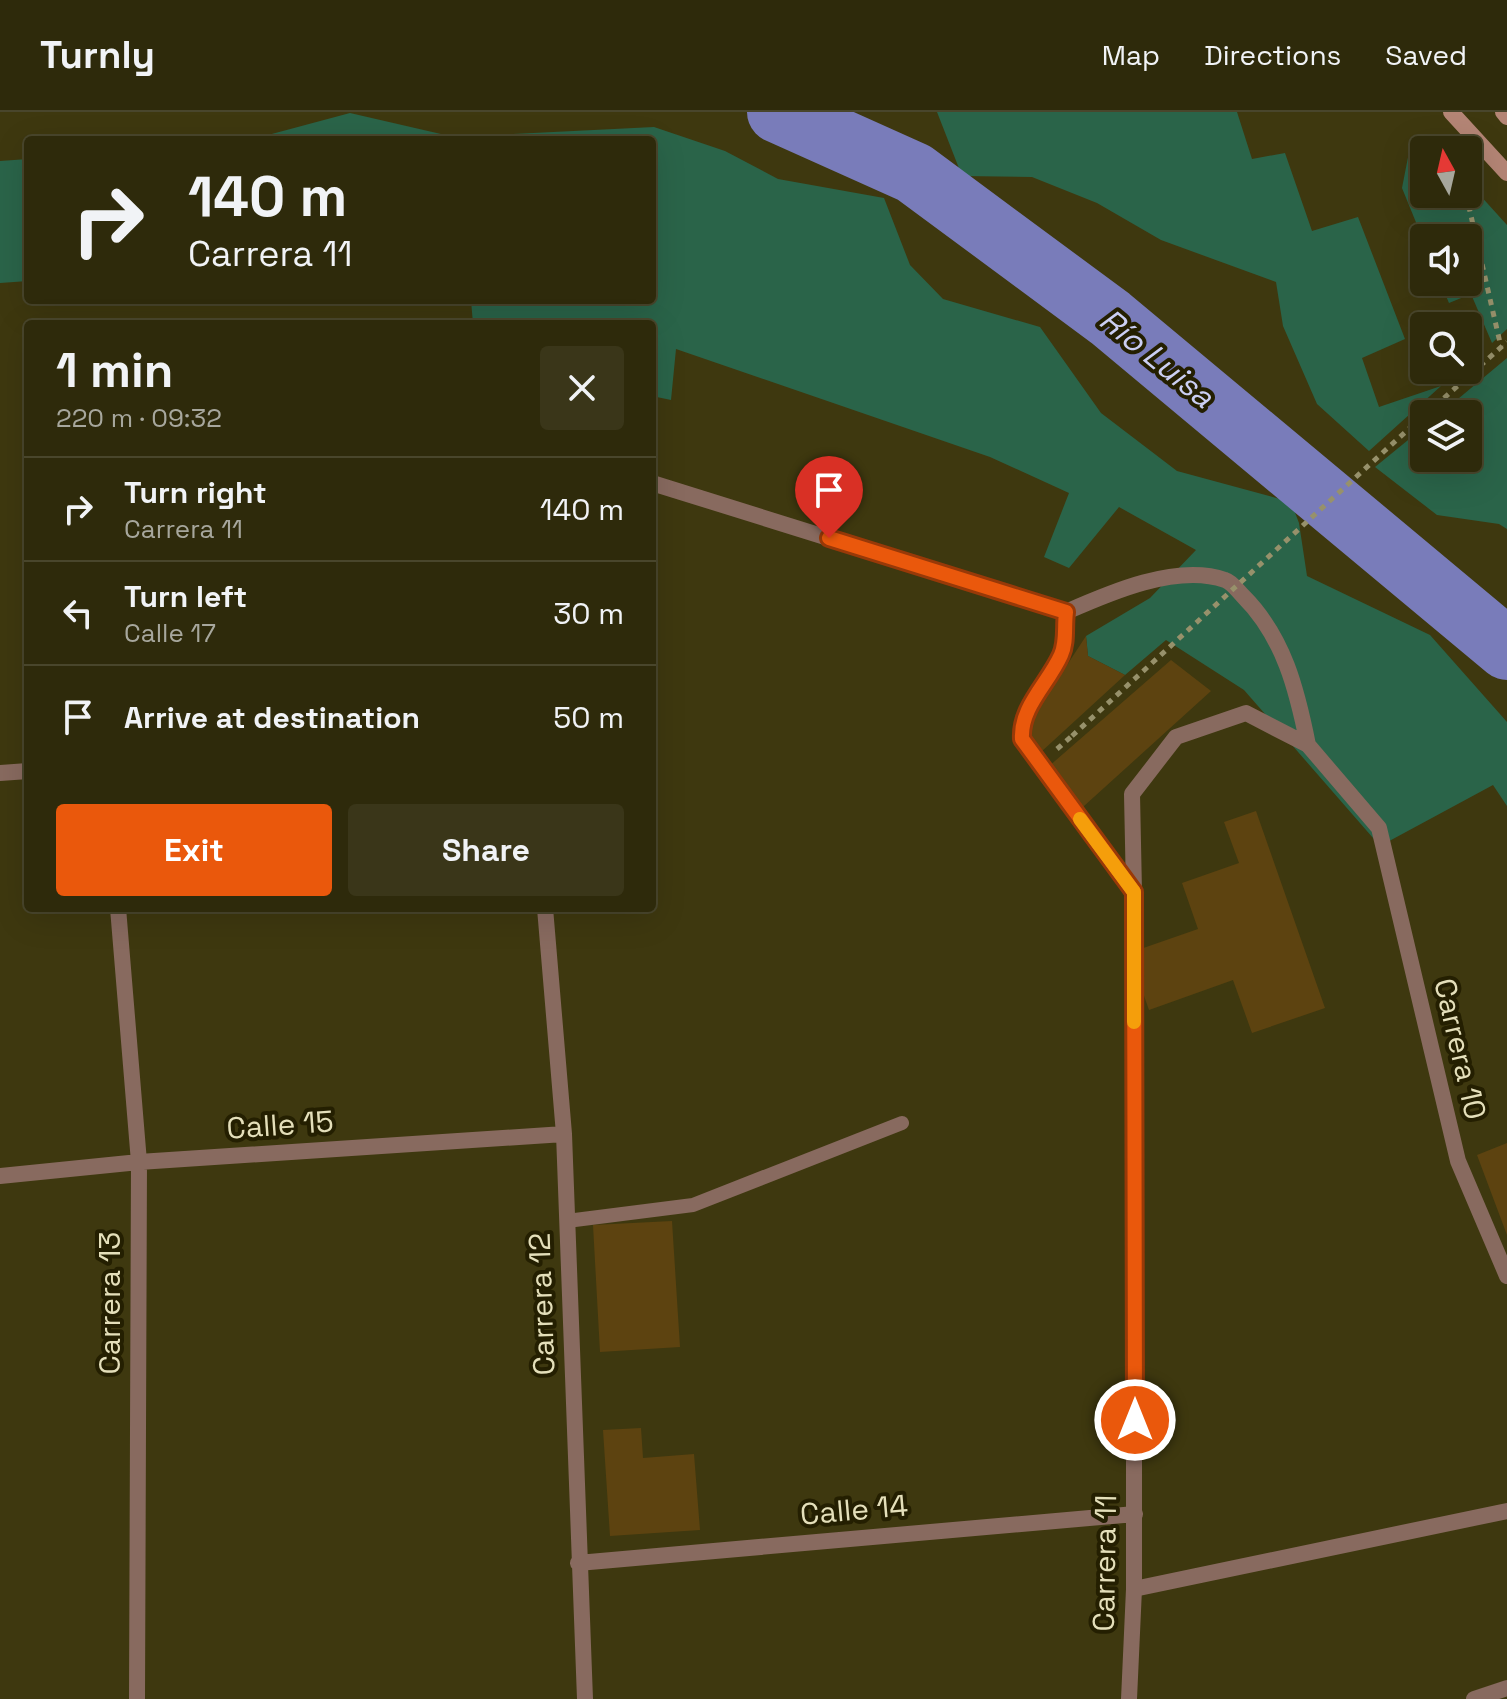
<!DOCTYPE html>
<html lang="en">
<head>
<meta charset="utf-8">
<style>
	:root { --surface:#2e2a0b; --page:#3a3619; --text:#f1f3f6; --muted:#a7a79d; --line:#49462c; --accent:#ea580c }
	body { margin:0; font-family:"Space Grotesk",sans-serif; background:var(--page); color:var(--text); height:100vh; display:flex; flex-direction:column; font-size:30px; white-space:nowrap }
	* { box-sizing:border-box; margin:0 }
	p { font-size:26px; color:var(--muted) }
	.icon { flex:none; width:44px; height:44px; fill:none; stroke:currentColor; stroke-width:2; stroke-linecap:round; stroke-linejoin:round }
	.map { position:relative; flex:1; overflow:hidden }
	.panel { position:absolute; left:24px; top:208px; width:632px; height:592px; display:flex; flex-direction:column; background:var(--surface); border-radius:8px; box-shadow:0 8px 32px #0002,0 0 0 2px var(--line) }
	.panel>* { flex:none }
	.top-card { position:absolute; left:24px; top:24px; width:632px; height:168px; border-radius:8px; box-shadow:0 8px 32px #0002,0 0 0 2px var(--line); background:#2e2a0b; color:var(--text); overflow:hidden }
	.needle { width:52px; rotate:352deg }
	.tools { position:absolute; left:1410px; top:24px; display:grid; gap:16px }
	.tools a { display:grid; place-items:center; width:72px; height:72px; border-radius:8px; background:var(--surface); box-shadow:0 8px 32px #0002,0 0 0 2px var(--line); font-size:40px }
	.pin { position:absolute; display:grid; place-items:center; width:68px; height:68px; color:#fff; margin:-82px -34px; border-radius:50% 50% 50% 0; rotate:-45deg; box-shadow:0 0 8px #0007 }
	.pin .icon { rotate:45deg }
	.me { position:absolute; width:88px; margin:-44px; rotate:0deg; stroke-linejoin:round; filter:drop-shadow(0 0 6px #0008) }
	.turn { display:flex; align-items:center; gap:28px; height:168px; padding:0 32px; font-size:36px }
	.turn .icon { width:104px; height:104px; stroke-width:2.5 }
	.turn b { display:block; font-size:56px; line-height:68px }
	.round { display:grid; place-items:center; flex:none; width:84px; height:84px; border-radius:8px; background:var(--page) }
	.summary { display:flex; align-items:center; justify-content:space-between; height:136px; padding:0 32px }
	h1 { font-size:48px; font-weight:800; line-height:60px }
	.cta { display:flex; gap:16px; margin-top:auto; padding:16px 32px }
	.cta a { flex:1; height:92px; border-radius:8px; background:var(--accent); color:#fff; font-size:32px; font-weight:800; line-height:92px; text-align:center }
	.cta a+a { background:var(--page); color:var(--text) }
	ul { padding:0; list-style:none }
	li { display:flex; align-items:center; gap:24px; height:104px; padding:0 32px; border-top:2px solid var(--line) }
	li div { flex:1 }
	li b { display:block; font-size:30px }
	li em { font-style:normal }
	header { display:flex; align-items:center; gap:48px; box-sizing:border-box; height:112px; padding:0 40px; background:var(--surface); border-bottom:2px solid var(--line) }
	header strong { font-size:38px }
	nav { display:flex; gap:44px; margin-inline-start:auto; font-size:28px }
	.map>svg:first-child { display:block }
</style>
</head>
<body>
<header>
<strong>Turnly</strong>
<nav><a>Map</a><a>Directions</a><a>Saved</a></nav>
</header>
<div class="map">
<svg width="1507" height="1587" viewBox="0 0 1507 1587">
	<rect width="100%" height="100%" fill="#3e380f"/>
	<path fill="#2a6449" d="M937,0H1237L1252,47L1285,41L1312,119L1358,105L1405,227L1362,246L1379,295L1441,274L1369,339L1317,292L1283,214L1276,170L1161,128L1097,91L1032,65L962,64Z
		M350,1L454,25L654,15L725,39L778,67L884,86L910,153L943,187L1040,215L1101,301L1177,359L1291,390L1299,411L1307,464L1430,523L1507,610V694L1493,673L1380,734L1244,578L1166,528L1125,563L1088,544L1086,524L1150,486L1196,438L1119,395L1069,456L1044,445L1069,381L990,345L676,237L671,288L652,284V212H473L471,188H652V28H249Z
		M1410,35L1424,41V82H1468V70L1507,113V217L1492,231L1471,182L1449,191L1440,170H1468V126H1424V130L1402,76Z
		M28,47V169L0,171V49Z
		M1507,246V417L1499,412L1437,403L1375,355L1424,315V346H1468V302H1440Z"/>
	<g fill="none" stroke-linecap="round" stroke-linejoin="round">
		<path stroke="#797cba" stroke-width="62" d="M778,0L914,61L1110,206L1507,537"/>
	</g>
	<path fill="#5d4310" d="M1086,524L1088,544L1125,563L1041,640L1025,617Z
		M1171,548L1211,579L1073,704L1040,662Z
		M1256,699L1325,896L1252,921L1233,868L1149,898L1129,841L1198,817L1182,771L1239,751L1224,710Z
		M1507,1031V1123L1477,1043Z
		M672,1109L680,1235L600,1240L593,1113Z
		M641,1316L643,1346L694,1342L700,1418L610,1424L603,1318Z"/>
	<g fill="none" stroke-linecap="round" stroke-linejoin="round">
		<path stroke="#97916b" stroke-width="5" stroke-dasharray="6 6" stroke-linecap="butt" d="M1466,82L1501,235
			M1426,302L1507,230
			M1057,637L1072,624"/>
		<path stroke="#886a5f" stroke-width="14" d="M567,1109L693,1093L902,1011"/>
		<path stroke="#886a5f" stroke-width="16" d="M652,371L1066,500
			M1066,500C1064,515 1067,530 1061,543C1048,572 1020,595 1022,627L1134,780V1477L1129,1587
			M1066,500C1109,481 1177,451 1225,468C1232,470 1238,479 1243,484C1284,525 1297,578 1308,633
			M0,661L28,659
			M1134,780L1132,682L1176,625L1246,601L1308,633L1379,716L1458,1049L1507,1164
			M118,796L139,1050L137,1587
			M545,796L564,1022L585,1587
			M0,1064L139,1050L564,1022
			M578,1451L1135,1402
			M1134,1477L1507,1399
			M1474,1587L1507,1576"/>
		<path stroke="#b48575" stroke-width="16" d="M1451,0L1507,61
			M1503,0L1507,5"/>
		<path stroke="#97916b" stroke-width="5" stroke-dasharray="6 6" stroke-linecap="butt" d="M1072,624L1424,303"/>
	</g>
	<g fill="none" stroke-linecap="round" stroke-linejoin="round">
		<g stroke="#983908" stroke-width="20">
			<path id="route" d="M829,426L1066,500C1064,515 1067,530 1061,543C1048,572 1020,595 1022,627L1134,780L1135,1308"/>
		</g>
		<use href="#route" stroke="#ea580c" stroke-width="14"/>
		<path stroke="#f59e0b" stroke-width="14" d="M1080,707L1134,780V910"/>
	</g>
	<g text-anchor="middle" stroke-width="8" stroke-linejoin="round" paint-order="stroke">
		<g font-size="30" fill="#e4dfba" stroke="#241f01">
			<text transform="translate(1460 937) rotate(77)" y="10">Carrera 10</text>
			<text transform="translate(280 1013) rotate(-4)" y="10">Calle 15</text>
			<text transform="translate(110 1191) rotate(-90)" y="10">Carrera 13</text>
			<text transform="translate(542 1192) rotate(-92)" y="10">Carrera 12</text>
			<text transform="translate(854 1398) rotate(-5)" y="10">Calle 14</text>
			<text transform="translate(1105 1451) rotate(-89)" y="10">Carrera 11</text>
		</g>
		<g font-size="32" font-style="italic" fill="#cbcff3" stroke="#241f01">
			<text transform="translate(1157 246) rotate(39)" y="11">Río Luisa</text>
		</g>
	</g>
</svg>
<div class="tools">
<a><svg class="needle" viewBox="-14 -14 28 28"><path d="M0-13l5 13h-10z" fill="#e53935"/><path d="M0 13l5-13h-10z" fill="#a7a79d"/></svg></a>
<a><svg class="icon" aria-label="sound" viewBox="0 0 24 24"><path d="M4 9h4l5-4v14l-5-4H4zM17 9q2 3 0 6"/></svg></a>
<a><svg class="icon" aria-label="search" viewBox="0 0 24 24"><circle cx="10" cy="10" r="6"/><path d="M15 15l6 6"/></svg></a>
<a><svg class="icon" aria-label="layers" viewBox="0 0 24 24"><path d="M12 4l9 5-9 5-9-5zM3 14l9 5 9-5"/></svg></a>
</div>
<div class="pin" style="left:829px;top:426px;background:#d93025"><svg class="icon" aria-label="arrive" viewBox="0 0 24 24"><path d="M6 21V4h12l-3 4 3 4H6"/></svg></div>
<svg class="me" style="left:1135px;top:1308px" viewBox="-20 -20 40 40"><circle r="17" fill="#ea580c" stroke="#fff" stroke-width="3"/><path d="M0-11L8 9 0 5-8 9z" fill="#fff"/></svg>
<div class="top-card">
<div class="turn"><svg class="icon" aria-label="right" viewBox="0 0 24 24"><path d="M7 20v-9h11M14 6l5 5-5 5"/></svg><div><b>140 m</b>Carrera 11</div></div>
</div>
<section class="panel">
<div class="summary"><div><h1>1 min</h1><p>220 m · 09:32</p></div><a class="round"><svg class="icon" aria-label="close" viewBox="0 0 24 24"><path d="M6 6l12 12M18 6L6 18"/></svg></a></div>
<ul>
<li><svg class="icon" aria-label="right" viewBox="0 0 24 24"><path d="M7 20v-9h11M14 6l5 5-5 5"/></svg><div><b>Turn right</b><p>Carrera 11</p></div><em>140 m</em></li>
<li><svg class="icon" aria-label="left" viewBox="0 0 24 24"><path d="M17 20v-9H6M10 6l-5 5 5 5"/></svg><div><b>Turn left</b><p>Calle 17</p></div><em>30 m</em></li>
<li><svg class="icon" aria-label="arrive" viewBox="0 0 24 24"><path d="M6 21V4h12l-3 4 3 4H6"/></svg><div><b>Arrive at destination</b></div><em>50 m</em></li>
</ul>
<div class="cta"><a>Exit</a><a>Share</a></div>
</section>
</div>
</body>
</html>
